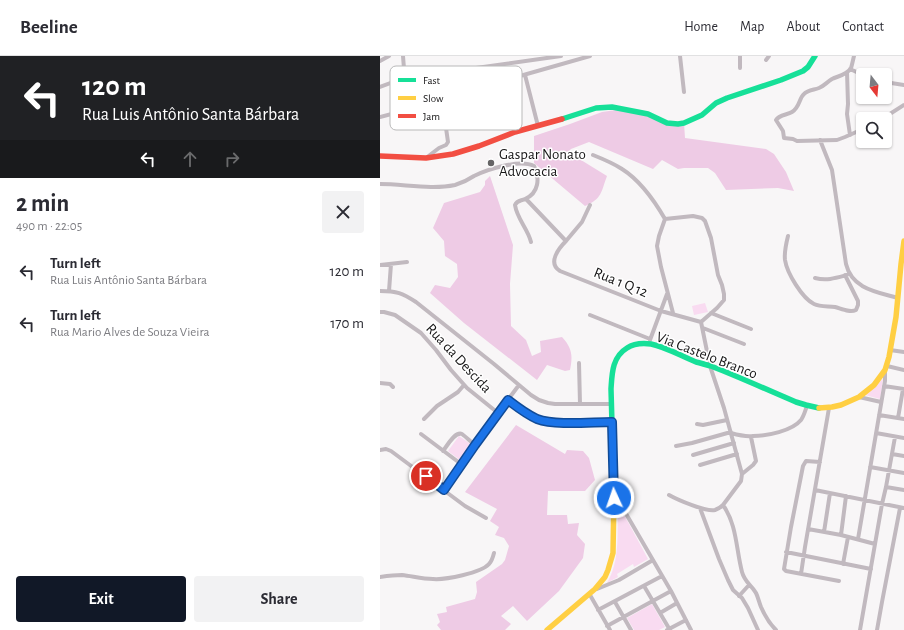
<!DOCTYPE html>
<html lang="en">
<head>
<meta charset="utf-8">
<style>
	:root { --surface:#fff; --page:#f2f2f3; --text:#2b2b33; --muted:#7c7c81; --line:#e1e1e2; --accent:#111827 }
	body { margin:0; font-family:"Alegreya Sans",sans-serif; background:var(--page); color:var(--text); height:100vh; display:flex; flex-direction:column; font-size:15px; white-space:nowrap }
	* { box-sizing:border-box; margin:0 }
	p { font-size:13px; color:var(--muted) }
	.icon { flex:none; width:22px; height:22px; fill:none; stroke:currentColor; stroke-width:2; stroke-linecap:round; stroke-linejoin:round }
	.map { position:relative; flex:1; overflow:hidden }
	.panel { display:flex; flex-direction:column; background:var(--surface); width:380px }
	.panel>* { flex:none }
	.banner { background:#202124; color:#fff; overflow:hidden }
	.needle { width:26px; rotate:164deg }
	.tools { position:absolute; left:476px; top:12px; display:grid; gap:8px }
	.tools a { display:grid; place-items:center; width:36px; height:36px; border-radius:4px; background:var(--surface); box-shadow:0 1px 3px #0004; font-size:20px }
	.pin { position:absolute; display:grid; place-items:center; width:34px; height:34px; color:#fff; margin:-17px; border:2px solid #fff; border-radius:50%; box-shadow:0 1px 4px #0007 }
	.me { position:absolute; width:44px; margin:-22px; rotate:357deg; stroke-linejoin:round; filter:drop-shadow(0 0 3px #0008) }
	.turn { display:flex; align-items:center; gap:14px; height:84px; padding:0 16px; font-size:18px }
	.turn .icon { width:52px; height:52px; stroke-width:2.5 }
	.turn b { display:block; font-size:28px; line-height:34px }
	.lanes { display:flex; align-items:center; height:38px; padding:0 16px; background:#0003; justify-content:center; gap:20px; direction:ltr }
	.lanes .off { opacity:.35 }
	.round { display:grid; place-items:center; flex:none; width:42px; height:42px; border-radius:4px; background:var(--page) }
	.headline { display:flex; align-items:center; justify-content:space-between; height:68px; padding:0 16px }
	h1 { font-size:24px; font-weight:600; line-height:30px }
	.action { display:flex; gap:8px; margin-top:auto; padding:8px 16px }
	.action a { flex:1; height:46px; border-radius:4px; background:var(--accent); color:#fff; font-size:16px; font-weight:600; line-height:46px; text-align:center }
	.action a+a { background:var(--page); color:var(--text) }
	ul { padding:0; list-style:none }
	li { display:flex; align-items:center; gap:12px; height:52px; padding:0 16px }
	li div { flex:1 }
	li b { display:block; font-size:15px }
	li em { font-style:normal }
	header { display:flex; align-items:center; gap:24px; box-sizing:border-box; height:56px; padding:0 20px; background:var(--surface); border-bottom:1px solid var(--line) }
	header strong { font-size:19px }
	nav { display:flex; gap:22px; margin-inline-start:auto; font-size:14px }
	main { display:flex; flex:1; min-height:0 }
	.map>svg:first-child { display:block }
</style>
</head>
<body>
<header>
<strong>Beeline</strong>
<nav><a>Home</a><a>Map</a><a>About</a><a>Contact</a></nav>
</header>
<main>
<section class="panel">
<div class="banner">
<div class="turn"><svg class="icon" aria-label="left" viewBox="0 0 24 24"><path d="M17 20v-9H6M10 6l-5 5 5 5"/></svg><div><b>120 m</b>Rua Luis Antônio Santa Bárbara</div></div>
<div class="lanes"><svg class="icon" aria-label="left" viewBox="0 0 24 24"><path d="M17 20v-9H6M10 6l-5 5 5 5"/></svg><svg class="icon off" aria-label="ahead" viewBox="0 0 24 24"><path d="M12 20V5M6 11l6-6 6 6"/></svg><svg class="icon off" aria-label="right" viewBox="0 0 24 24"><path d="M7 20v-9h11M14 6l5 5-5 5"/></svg></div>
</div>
<div class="headline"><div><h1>2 min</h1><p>490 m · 22:05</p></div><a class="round"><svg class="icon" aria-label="close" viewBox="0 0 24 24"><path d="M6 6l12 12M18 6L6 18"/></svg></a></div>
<ul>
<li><svg class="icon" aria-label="left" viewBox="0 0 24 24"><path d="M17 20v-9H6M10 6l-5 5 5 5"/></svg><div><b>Turn left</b><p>Rua Luis Antônio Santa Bárbara</p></div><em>120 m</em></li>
<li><svg class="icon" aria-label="left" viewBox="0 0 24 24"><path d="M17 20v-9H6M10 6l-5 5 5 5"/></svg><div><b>Turn left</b><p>Rua Mario Alves de Souza Vieira</p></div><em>170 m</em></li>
</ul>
<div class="action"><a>Exit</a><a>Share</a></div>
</section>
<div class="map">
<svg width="524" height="574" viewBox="0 0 524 574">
	<rect width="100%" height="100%" fill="#f8f6f7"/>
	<path fill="#f9dbf1" d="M325,247L328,256L314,259L312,250Z
		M503,323L500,343L485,339Z
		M79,380L92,389L81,405L68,395Z
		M239,454L242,455L268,503L254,511L253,508L237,518L238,521L227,527C240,505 237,480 238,455Z
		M272,548L285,571L279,574H254L247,562Z"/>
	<path fill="#eecbe5" d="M236,54L268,58L287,67H304L305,82L386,93L394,98L406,116L414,135L398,132L346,134L335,117L328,112H304L298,113L282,104L273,113L209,86L191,93L188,96L227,120C221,136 222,143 205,150L154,107V80L190,68L222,56Z
		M110,120L133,189L130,228L131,270L146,284L152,300L161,296L160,285L182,281C192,292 193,299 190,314L185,315L167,309L157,324L84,267L50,237L55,229L70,232L78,221L77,208L65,200L64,185L53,172L64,147L100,136L105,129V125Z
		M136,369L185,398L187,394L203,395L209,402L215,424L205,435H168L167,459H187L188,468L199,467L197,479L205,488L203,502L179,535L147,565L133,550L121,560L131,568L125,574H61L57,569L60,566L57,558L67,556L66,551L95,543L97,536L96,526L122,508L125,504L129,490L124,482L115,479L119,471L110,465L117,453L85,436Z"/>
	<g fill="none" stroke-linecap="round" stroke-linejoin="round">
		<path stroke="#c1b9bf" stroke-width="4" d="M23,0L26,38L30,46L38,51
			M300,0L304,36
			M360,0V12
			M474,0C473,4 472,9 471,12C467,19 458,20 452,23C447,26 444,30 439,32C434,34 428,34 424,38C419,42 420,51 412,56C407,59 399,59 396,64L403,75L404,82L413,83L417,85L457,84L465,81L483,73
			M386,4L389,0
			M0,5L9,0
			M470,13L483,19
			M467,16L468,48L467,58L470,79
			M145,19L158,70
			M505,26L524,29
			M0,31L24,22L181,0
			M128,51L127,55L135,76
			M0,61L60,45L84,35L98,32L210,0
			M502,63L524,49
			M440,84L452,114L466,208C472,233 497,236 518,242
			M213,99C223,103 233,107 242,113C261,125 274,144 285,163
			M46,102L59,92L66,89L68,86L64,58L60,45
			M0,128C24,128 51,134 75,129C82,127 88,124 94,120C108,113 140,103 154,110C160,122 159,137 145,143C141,145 137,144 135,149C137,163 148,173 151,186
			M146,143L186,185C179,192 167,207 180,215L281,255L321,266
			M408,180C406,188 404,196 405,204C407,217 422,242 434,248C440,251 448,250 455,251C462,253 470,257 476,254L478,249V245L465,219
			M186,185L202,166L210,149
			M0,209L27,206
			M435,222C447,225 456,222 467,219
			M0,235C17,235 22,237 36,246L114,308L139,329L151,339L159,344L168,347L175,348H231
			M9,235L11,208
			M0,256H4L15,259L41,277L56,294L71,314L87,332L118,357
			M293,257L281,211L277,190L279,180L285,163L313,160L322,162L325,165L331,182L338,219L342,229L344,238V244L337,252L321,266
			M331,257L371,273
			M210,259L270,283
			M321,266L330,310L344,352L362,418L361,425L343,449C357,469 356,493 362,516C365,527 371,528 376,537C378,541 379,546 381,551C385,560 389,567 396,574
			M323,272L364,288
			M270,284L287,238
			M510,294L524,296
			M199,307L200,348
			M507,310L524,314
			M0,327L10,328L13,331
			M504,330L524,333
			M479,341L501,346
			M128,344C137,351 146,358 157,363C176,370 211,366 232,366
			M499,359L524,363
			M518,362L523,333
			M44,363L57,350L78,336L84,329
			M317,368L323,369L347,364
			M351,377C358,379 366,381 373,380C387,380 412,375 421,364C424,360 425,355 427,350
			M496,377L524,382
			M41,378L81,408
			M296,390L312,387L351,376
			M0,394L6,393L11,395L85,450L106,462
			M63,395C67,390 75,375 82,378C86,381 91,386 95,389
			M512,398L524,400
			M313,399L354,387
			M440,406L426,405L423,410L411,471L404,513L406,515L459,525
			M320,409L357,398
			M490,411L524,417
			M362,418L373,409L376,405L371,381
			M506,431L524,434
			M64,434L118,357L139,329
			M435,434L524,452
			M289,439C298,444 326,456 335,454C338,453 341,451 343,449
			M234,443L245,456L291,535L311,574
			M320,452L339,503L348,524L353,534L362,542L368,552L378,574
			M428,473L461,479L495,488
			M444,476L450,437
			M461,479L466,440
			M478,483L505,325V314
			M406,496L491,513
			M463,508L468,481
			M421,518L425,491L449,352
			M0,521C7,520 14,519 22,519C32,520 42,523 53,523C65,524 101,517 109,508C112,505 113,501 114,497
			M264,530L290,574
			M217,533L239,524L273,504
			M210,539L230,574
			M359,540L369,529
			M235,546L251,574
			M218,554L282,520
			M280,557L297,547
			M227,570L291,535
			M287,574L306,564
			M480,574L502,448L506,431L515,381
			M497,574L502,546L520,452"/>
		<path stroke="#16e098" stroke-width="5.5" d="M182,63L216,52L232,51L268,58L287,67L298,68L304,67L322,59L336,47L347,42L401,24L423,15L428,11L435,0
			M234,438L231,333C232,318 232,301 247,292C253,288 263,287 271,288C286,291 301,300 316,306C321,307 326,309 331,310C359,321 388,334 416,346L426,349L439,352"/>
		<path stroke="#ffcf43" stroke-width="5.5" d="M439,352L452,351L461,349L479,341L494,329L505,314L509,301L516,261L521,208L524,185
			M167,574L215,533L225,521L228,514L233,497L234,438"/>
		<path stroke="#f24e42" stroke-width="5.5" d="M0,100L46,102L73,98L99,90L135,76L182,63"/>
	</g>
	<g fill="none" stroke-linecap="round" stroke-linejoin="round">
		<g stroke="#114b97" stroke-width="10">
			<path id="route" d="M46,420L64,434L95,389L128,344C137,351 146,358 157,363C176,370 211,366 232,366L234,442"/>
		</g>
		<use href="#route" stroke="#1a73e8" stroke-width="7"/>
	</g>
	<circle fill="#656465" stroke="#fff" stroke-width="1.5" cx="111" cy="107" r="4"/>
	<g text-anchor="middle" stroke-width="3" stroke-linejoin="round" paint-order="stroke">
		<g font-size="15" fill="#161516" stroke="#fff" text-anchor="start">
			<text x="119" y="103">Gaspar Nonato<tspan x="119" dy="17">Advocacia</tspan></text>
		</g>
		<g font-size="15" fill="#161516" stroke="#fff">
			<text transform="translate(241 226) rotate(22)" y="5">Rua 1 Q 12</text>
			<text transform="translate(327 299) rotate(21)" y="5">Via Castelo Branco</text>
			<text transform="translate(79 302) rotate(47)" y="5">Rua da Descida</text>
		</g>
	</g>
	<rect x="10" y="10" width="132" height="64" rx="6" fill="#fff" stroke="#b9b9b9" stroke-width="1"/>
	<rect x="18" y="22" width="18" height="4" fill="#16e098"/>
	<rect x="18" y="40" width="18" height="4" fill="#ffcf43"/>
	<rect x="18" y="58" width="18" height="4" fill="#f24e42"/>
	<g font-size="11" fill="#161516">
		<text x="43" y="28">Fast</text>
		<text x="43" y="46">Slow</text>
		<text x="43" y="64">Jam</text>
	</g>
</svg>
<div class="tools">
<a><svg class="needle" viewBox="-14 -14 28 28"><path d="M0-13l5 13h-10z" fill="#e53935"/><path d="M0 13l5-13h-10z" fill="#7c7c81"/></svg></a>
<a><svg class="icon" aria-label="search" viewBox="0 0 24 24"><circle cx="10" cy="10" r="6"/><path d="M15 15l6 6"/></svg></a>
</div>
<div class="pin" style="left:46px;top:420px;background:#d93025"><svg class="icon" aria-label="arrive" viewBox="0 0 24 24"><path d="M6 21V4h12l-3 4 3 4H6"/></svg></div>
<svg class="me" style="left:234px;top:442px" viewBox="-20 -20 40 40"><circle r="17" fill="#1a73e8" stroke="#fff" stroke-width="3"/><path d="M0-11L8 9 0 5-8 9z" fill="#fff"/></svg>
</div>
</main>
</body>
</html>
